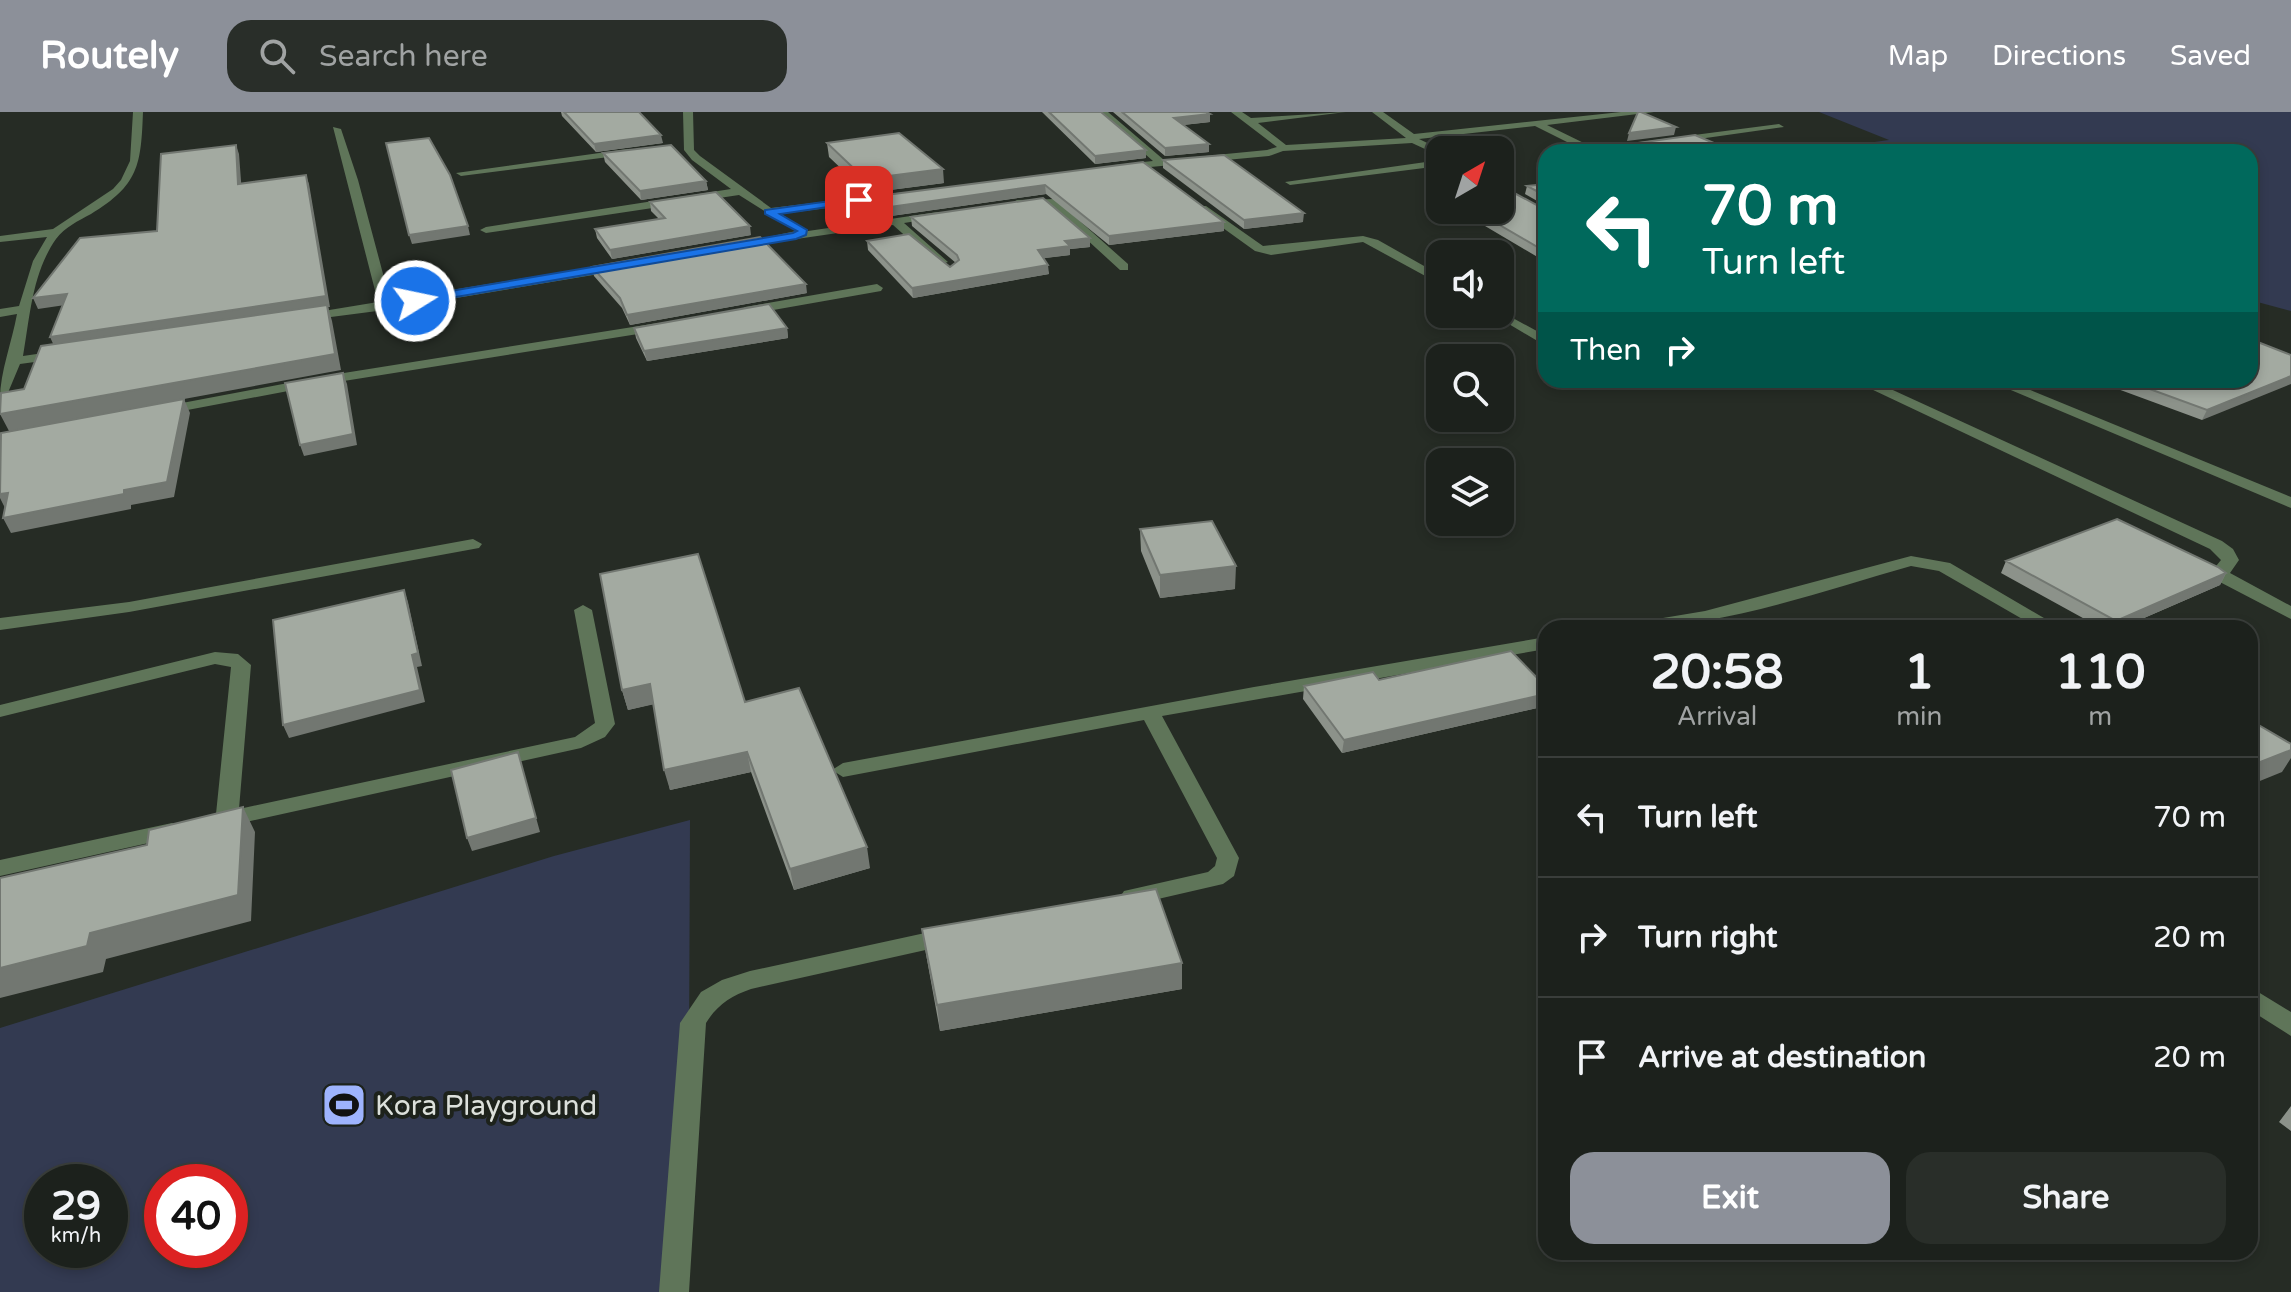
<!DOCTYPE html>
<html lang="en">
<head>
<meta charset="utf-8">
<style>
	:root { --surface:#1c211c; --page:#292e29; --text:#f1f3f6; --muted:#a0a3a3; --line:#3a3e3b; --accent:#8c9099 }
	body { margin:0; font-family:"Varela Round",sans-serif; background:var(--page); color:var(--text); height:100vh; display:flex; flex-direction:column; font-size:30px; white-space:nowrap }
	* { box-sizing:border-box; margin:0 }
	p { font-size:26px; color:var(--muted) }
	.icon { flex:none; width:44px; height:44px; fill:none; stroke:currentColor; stroke-width:2; stroke-linecap:round; stroke-linejoin:round }
	.map { position:relative; flex:1; overflow:hidden }
	.side { position:absolute; left:1538px; top:508px; width:720px; height:640px; display:flex; flex-direction:column; background:var(--surface); border-radius:24px; box-shadow:0 4px 12px #0003,0 0 0 2px var(--line) }
	.side>* { flex:none }
	.guide { position:absolute; left:1538px; top:32px; width:720px; height:244px; border-radius:24px; box-shadow:0 4px 12px #0003,0 0 0 2px var(--line); background:#00695c; color:#fff; overflow:hidden }
	.needle { width:52px; rotate:39deg }
	.fabs { position:absolute; left:1426px; top:24px; display:grid; gap:16px }
	.fabs a { display:grid; place-items:center; width:88px; height:88px; border-radius:16px; background:var(--surface); box-shadow:0 4px 12px #0003,0 0 0 2px var(--line); font-size:40px }
	.speed { position:absolute; left:24px; top:1052px; display:flex; gap:16px; font-size:40px; font-weight:700; text-align:center }
	.speed>* { display:grid; place-content:center; width:104px; height:104px; border-radius:50%; background:var(--surface); box-shadow:0 4px 12px #0003,0 0 0 2px var(--line); line-height:1 }
	.speed small { font-size:20px; font-weight:400 }
	.speed .limit { border:12px solid #d22; background:#fff; color:#111 }
	.pin { position:absolute; display:grid; place-items:center; width:68px; height:68px; color:#fff; margin:-34px; border-radius:16px; box-shadow:0 4px 12px #0006 }
	.me { position:absolute; width:88px; margin:-44px; rotate:80deg; stroke-linejoin:round; filter:drop-shadow(0 0 6px #0008) }
	.turn { display:flex; align-items:center; gap:28px; height:168px; padding:0 32px; font-size:36px }
	.turn .icon { width:104px; height:104px; stroke-width:2.5 }
	.turn b { display:block; font-size:56px; line-height:68px }
	.then { display:flex; align-items:center; height:76px; padding:0 32px; background:#0003; gap:16px; font-size:30px }
	.eta { display:flex; justify-content:space-evenly; align-items:center; height:136px; text-align:center }
	.eta b { font-size:48px; font-weight:700; line-height:56px }
	.primary-button { display:flex; gap:16px; margin-top:auto; padding:16px 32px }
	.primary-button a { flex:1; height:92px; border-radius:24px; background:var(--accent); color:#fff; font-size:32px; font-weight:700; line-height:92px; text-align:center }
	.primary-button a+a { background:var(--page); color:var(--text) }
	ul { padding:0; list-style:none }
	li { display:flex; align-items:center; gap:24px; height:120px; padding:0 32px; border-top:2px solid var(--line) }
	li div { flex:1 }
	li b { display:block; font-size:30px }
	li em { font-style:normal }
	header { display:flex; align-items:center; gap:48px; box-sizing:border-box; height:112px; padding:0 40px; background:var(--accent); color:#fff }
	header strong { font-size:38px }
	nav { display:flex; gap:44px; margin-inline-start:auto; font-size:28px }
	.search { width:560px; height:72px; background:var(--page); display:flex; align-items:center; gap:20px; box-sizing:border-box; padding:0 28px; border-radius:24px; color:var(--muted); font-size:30px }
	.map>svg:first-child { display:block }
</style>
</head>
<body>
<header>
<strong>Routely</strong>
<div class="search"><svg class="icon" aria-label="search" viewBox="0 0 24 24"><circle cx="10" cy="10" r="6"/><path d="M15 15l6 6"/></svg>Search here</div>
<nav><a>Map</a><a>Directions</a><a>Saved</a></nav>
</header>
<div class="map">
<svg width="2291" height="1180" viewBox="0 0 2291 1180">
	<rect width="100%" height="100%" fill="#262c25"/>
	<path fill="#333a51" fill-rule="evenodd" d="M1819,0H2291V199L2250,188V40H1814L1809,39L1889,28Z
		M690,708L688,1180H0V916L554,744ZM42,1070H110V1138H42ZM162,1070H230V1138H162Z"/>
	<g fill="none" stroke-linecap="round" stroke-linejoin="round">
		<path fill="#5f7559" fill-rule="evenodd" d="M133,0H143C141,53 139,73 91,102C78,109 65,115 56,127C32,161 30,205 23,244L64,238L71,242L64,246L20,252L7,283L0,287C0,260 12,230 17,202L0,205V197L19,194L33,149L47,125L0,130V124L53,117L113,77L121,68L130,49Z
			M683,0H693L694,38L700,44L771,96L904,80L909,83L904,86L781,102L808,119L938,100L944,103L942,105L904,111L948,150L938,153L893,113L735,136V132L796,119L739,83L486,121L480,118L486,115L731,77L692,48L684,38Z
			M1097,0H1108L1164,48L1267,38L1277,35L1231,0H1242L1251,6L1346,0L1258,11L1286,33L1406,26L1372,0H1383L1414,22L1621,0H1654L1547,13L1594,36L1779,12L1784,15L1607,40H1587L1535,14L1419,27L1442,38L1440,44L1412,31L1283,39L1269,44L1118,58L1114,57V53L1153,49Z
			M333,15L341,17L358,68L390,188L617,151L623,155L617,159L385,198L300,209L299,206L305,202L378,190Z
			M628,37L632,42L461,64L456,61Z
			M1440,48V54L1290,73L1285,70Z
			M1055,87L1128,152V158H1120L1048,92L1017,94L1012,91L1017,88Z
			M1198,94H1206L1263,134L1363,124L1378,128L1440,163V172L1363,130L1271,143L1255,139L1198,98Z
			M877,172L883,176L881,179L745,203L739,199L745,195Z
			M1500,199L1546,224V234L1492,202H1500Z
			M658,211L663,212V218L325,272L161,303L154,299L161,295L325,264Z
			M1606,268H1622L1623,270L1616,274Z
			M1852,268H1871L2222,429L2233,437L2239,448L2230,461L2291,494V507L2216,468L2212,459L2221,448L2210,437Z
			M1987,268H2006L2291,385V396Z
			M473,427L482,432L479,436L129,500L0,518V506L129,490Z
			M1911,444L1950,451L2061,516H2038L1939,459L1911,454C1818,480 1722,516 1625,516L1627,512L1705,499Z
			M583,493L592,498L615,612L605,625L581,636L223,715L215,713L212,708L216,702L231,555L215,552L0,605V593L215,540L238,542L251,553L239,697L575,625L595,611L574,498Z
			M1546,525V537L1162,604L1239,746L1234,764L1223,772L1132,793L1124,791L1120,785L1124,779L1208,760L1215,754L1217,746L1144,608L843,665L832,658L843,651L1254,575Z
			M172,711L180,714L183,719L180,724L0,764V748Z
			M948,816L957,819L960,825L957,831L751,877C731,884 717,893 706,911L689,1180H659L680,911L701,880L722,868L750,859Z
			M2250,875L2291,900V924L2250,898Z"/>
	</g>
	<path fill="#8c928a" d="M561,0H639L663,31L596,40L562,4Z
		M1042,0H1101L1146,46L1095,52Z
		M1113,0H1206L1210,10L1183,13L1209,32V40L1165,44Z
		M827,31L944,71L867,81L829,45Z
		M1623,33L1735,40H1621Z
		M603,41L706,69L708,78L641,88L605,50Z
		M1163,48L1303,110L1244,117L1163,56Z
		M1143,50L1224,110V119L1109,133L1046,82L891,104L878,92V84Z
		M1546,72V94L1525,82L1527,74Z
		M650,90L751,123L612,147L597,126L595,117L659,107L651,99Z
		M1458,98H1546V150Z
		M911,105L1090,135L1070,137V143L1044,146L1049,162L913,186L868,138L867,129L950,155L956,151L912,114Z
		M592,155L807,181L630,213L622,196L594,164Z
		M634,216H787L788,226L647,249L636,226Z
		M2096,268H2250L2202,308L2096,269Z
		M1140,417L1235,477L1160,486L1141,439Z
		M2006,449L2226,461L2220,473L2121,516H2101L2001,461Z
		M1304,574L1546,575V594L1342,641L1303,587Z
		M622,578L745,590L870,756L794,778L751,660L670,678L653,592L628,598Z
		M922,817L1182,851V877L940,919L926,842Z
		M2291,994V1019L2279,1010Z"/>
	<path fill="#727771" d="M1210,2V10L1174,14V6Z
		M1676,15L1674,23L1627,29L1629,21Z
		M661,23L663,31L596,40L594,32Z
		M1209,32V40L1165,44V36Z
		M236,33L239,42L242,82L238,72Z
		M1146,38V46L1095,52V44Z
		M943,57L944,71L867,81L865,67Z
		M306,63L309,72L330,195H328L332,209L341,258L184,287L190,301L174,385L131,393V397L11,421L3,406L124,382L9,319L0,302L335,242L55,236L50,225Z
		M706,69L708,78L641,88L640,79Z
		M1045,73L1046,82L891,104L890,95Z
		M1304,101L1303,110L1244,117V108Z
		M1224,110V119L1109,133V124Z
		M468,114L470,123L412,132L409,123Z
		M750,114L751,123L612,147L610,138Z
		M1090,126V135L1070,137V143L1038,147V138L1065,129Z
		M1048,153L1049,162L913,186L912,176Z
		M806,172L807,181L630,213L627,203Z
		M67,182L72,192L38,197L33,186Z
		M787,216L788,226L647,249L644,239Z
		M343,261L347,272L357,333L304,344L300,333Z
		M2291,264V272L2202,308L2207,298Z
		M8,381L6,398L0,386V382Z
		M1236,454L1235,477L1160,486V463Z
		M2226,461L2220,473L2121,516H2112L2116,509Z
		M404,478L408,490L422,554L417,555L425,590L289,626L283,613L412,543Z
		M650,572L655,592L628,598L622,578Z
		M1546,582V594L1342,641L1344,628Z
		M2291,638V646L2282,660L2250,673V654Z
		M518,640L540,720L472,739L467,726Z
		M747,640L751,660L670,678L664,658Z
		M243,695L255,720L251,809L106,847L103,860L0,886V856Z
		M867,735L870,756L794,778L790,757Z
		M1182,851V877L940,919L937,893Z"/>
	<path fill="#a3aaa1" stroke="#727771" stroke-width="2" d="M564,0H639L661,23L594,32Z
		M1049,0H1101L1146,38L1095,44Z
		M1122,0H1206L1210,2L1174,6L1209,32L1165,36Z
		M1638,0H1641L1676,15L1629,21Z
		M899,21L943,57L865,67L827,31Z
		M1695,23L1735,40H1636L1623,33Z
		M429,26L450,63L468,114L409,123L386,31Z
		M236,33L238,72L306,63L326,184L50,225L67,182L33,186L80,126L157,119L161,42Z
		M671,33L706,69L640,79L603,41Z
		M1224,43L1304,101L1244,108L1163,48Z
		M1143,50L1224,110L1109,124L1045,73L890,95L878,84Z
		M1546,72V84L1527,74Z
		M1505,76L1546,98V140L1474,98H1500V77Z
		M716,80L750,114L610,138L595,117L665,106L650,90Z
		M1043,86L1090,126L1065,129L1070,134L1038,138L1048,153L912,176L867,129L909,122L950,155L959,148L957,143L911,105Z
		M760,125L806,172L627,203L620,186L592,155Z
		M769,192L787,216L644,239L634,216Z
		M327,193L335,242L0,302L1,281L24,277L41,234Z
		M2250,227L2291,243V264L2207,298L2125,268H2250Z
		M343,261L353,322L300,333L285,271Z
		M184,287L167,370L124,378V382L3,406L8,381L0,382L1,321Z
		M2117,407L2218,455L2226,461L2116,509L2006,449Z
		M1212,409L1236,454L1160,463L1140,417Z
		M698,442L745,590L799,576L867,735L790,757L747,640L664,658L650,572L622,578L600,462Z
		M404,478L418,541L412,543L420,578L283,613L273,508Z
		M1511,539L1546,575V582L1344,628L1304,574L1373,560L1379,568Z
		M2250,608L2291,632V638L2250,654Z
		M518,640L536,706L467,726L451,658Z
		M243,695L238,783L90,821L87,834L0,856V766L147,733L149,718Z
		M1156,777L1182,851L937,893L922,817Z"/>
	<path fill="#1a73e8" stroke="#114b97" stroke-width="2" d="M859,85L862,90L780,102L807,118L806,123L796,127L415,192L409,189L415,185L793,121L797,119L765,102V98Z"/>
	<defs>
		<g id="stadium-square" transform="scale(2.3)"><rect x="-9" y="-9" width="18" height="18" rx="4" fill="#9eb3fd" stroke="#1d221b"/><path d="M0-5a6.5 5 0 1 0 0 10a6.5 5 0 1 0 0-10ZM-3.5-1.8h7v3.6h-7Z" fill="#111"/></g>
	</defs>
	<g fill-rule="evenodd">
		<use href="#stadium-square" x="344" y="993"/>
	</g>
	<g text-anchor="middle" stroke-width="8" stroke-linejoin="round" paint-order="stroke">
		<g font-size="28" fill="#dce0db" stroke="#1d221b" text-anchor="start">
			<text x="375" y="1003">Kora Playground</text>
		</g>
	</g>
</svg>
<div class="fabs">
<a><svg class="needle" viewBox="-14 -14 28 28"><path d="M0-13l5 13h-10z" fill="#e53935"/><path d="M0 13l5-13h-10z" fill="#a0a3a3"/></svg></a>
<a><svg class="icon" aria-label="sound" viewBox="0 0 24 24"><path d="M4 9h4l5-4v14l-5-4H4zM17 9q2 3 0 6"/></svg></a>
<a><svg class="icon" aria-label="search" viewBox="0 0 24 24"><circle cx="10" cy="10" r="6"/><path d="M15 15l6 6"/></svg></a>
<a><svg class="icon" aria-label="layers" viewBox="0 0 24 24"><path d="M12 4l9 5-9 5-9-5zM3 14l9 5 9-5"/></svg></a>
</div>
<div class="speed"><div>29<small>km/h</small></div><div class="limit">40</div></div>
<div class="pin" style="left:859px;top:88px;background:#d93025"><svg class="icon" aria-label="arrive" viewBox="0 0 24 24"><path d="M6 21V4h12l-3 4 3 4H6"/></svg></div>
<svg class="me" style="left:415px;top:189px" viewBox="-20 -20 40 40"><circle r="17" fill="#1a73e8" stroke="#fff" stroke-width="3"/><path d="M0-11L8 9 0 5-8 9z" fill="#fff"/></svg>
<div class="guide">
<div class="turn"><svg class="icon" aria-label="left" viewBox="0 0 24 24"><path d="M17 20v-9H6M10 6l-5 5 5 5"/></svg><div><b>70 m</b>Turn left</div></div>
<div class="then">Then<svg class="icon" aria-label="right" viewBox="0 0 24 24"><path d="M7 20v-9h11M14 6l5 5-5 5"/></svg></div>
</div>
<section class="side">
<div class="eta">
<div><b>20:58</b><p>Arrival</p></div>
<div><b>1</b><p>min</p></div>
<div><b>110</b><p>m</p></div>
</div>
<ul>
<li><svg class="icon" aria-label="left" viewBox="0 0 24 24"><path d="M17 20v-9H6M10 6l-5 5 5 5"/></svg><div><b>Turn left</b></div><em>70 m</em></li>
<li><svg class="icon" aria-label="right" viewBox="0 0 24 24"><path d="M7 20v-9h11M14 6l5 5-5 5"/></svg><div><b>Turn right</b></div><em>20 m</em></li>
<li><svg class="icon" aria-label="arrive" viewBox="0 0 24 24"><path d="M6 21V4h12l-3 4 3 4H6"/></svg><div><b>Arrive at destination</b></div><em>20 m</em></li>
</ul>
<div class="primary-button"><a>Exit</a><a>Share</a></div>
</section>
</div>
</body>
</html>
